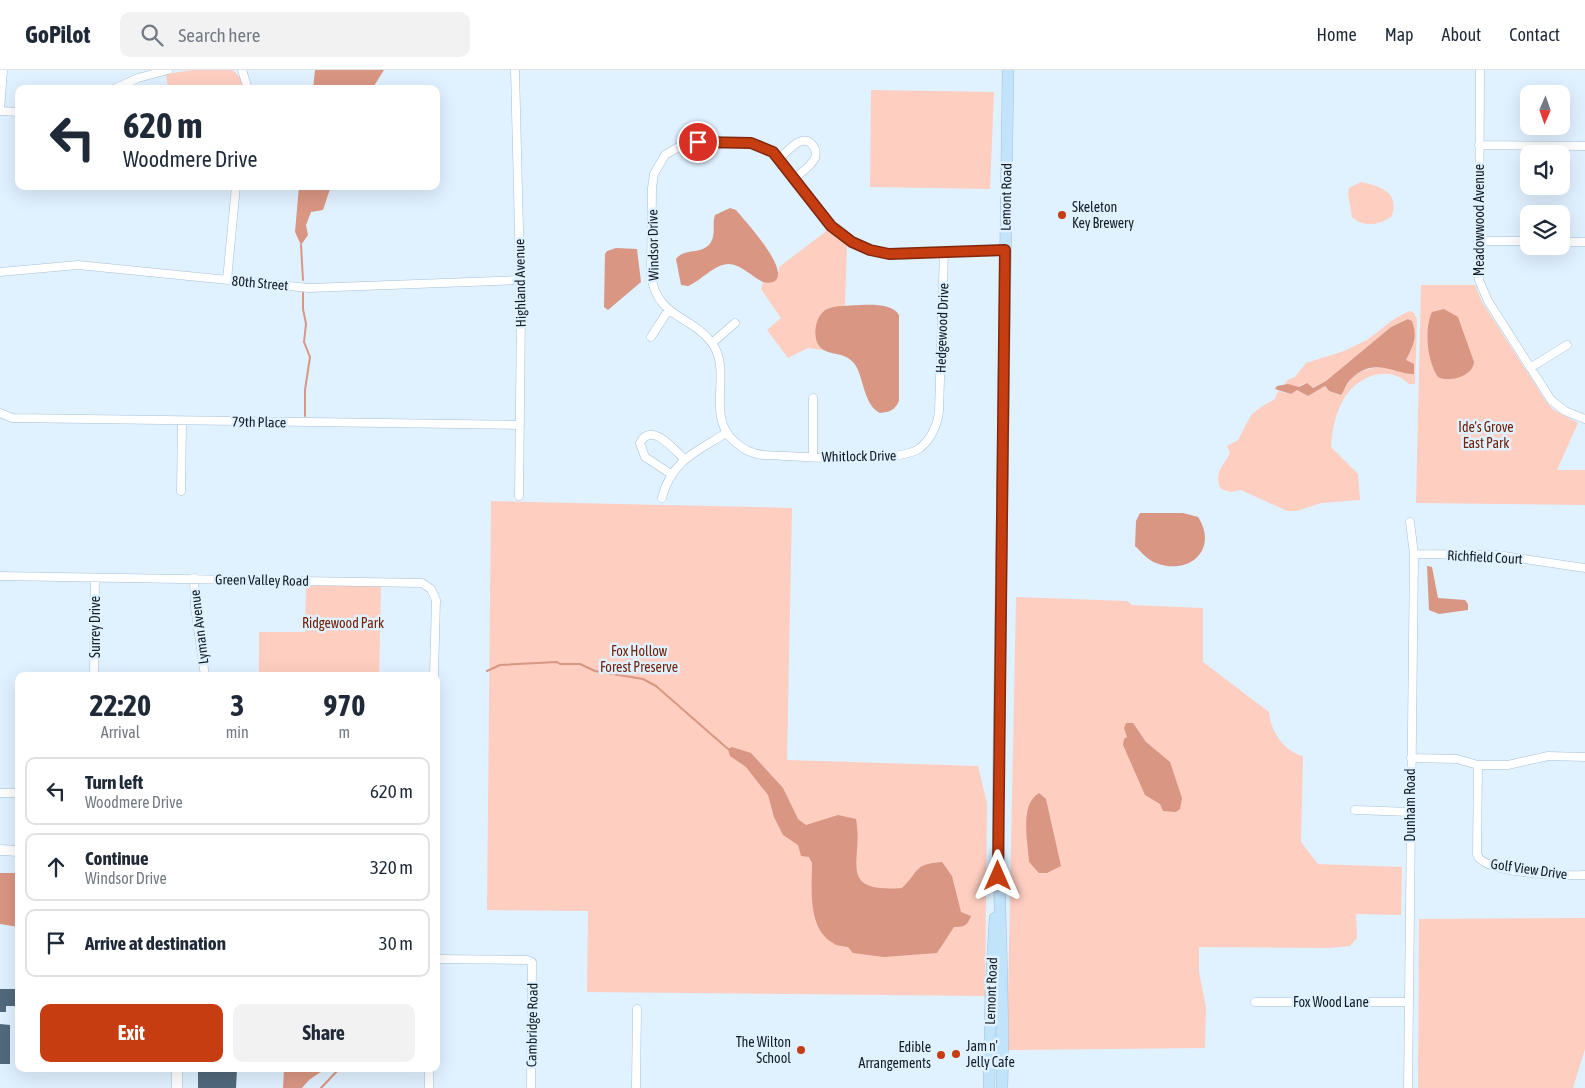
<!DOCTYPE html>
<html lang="en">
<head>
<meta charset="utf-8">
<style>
	:root { --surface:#fff; --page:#f2f2f3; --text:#1f2937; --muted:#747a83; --line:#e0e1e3; --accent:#c53d11 }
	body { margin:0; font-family:"Asap Condensed",sans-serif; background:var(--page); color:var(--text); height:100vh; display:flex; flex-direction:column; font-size:19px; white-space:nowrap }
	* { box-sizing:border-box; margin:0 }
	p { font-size:16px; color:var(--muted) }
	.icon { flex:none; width:28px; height:28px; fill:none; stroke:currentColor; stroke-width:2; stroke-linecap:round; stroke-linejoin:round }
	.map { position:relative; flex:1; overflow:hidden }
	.panel { position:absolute; left:15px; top:602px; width:425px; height:400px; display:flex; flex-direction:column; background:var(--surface); border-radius:10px; box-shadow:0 5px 20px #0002 }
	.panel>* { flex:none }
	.hud { position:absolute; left:15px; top:15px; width:425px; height:105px; border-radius:10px; box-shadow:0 5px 20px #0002; background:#fff; color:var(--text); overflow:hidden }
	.needle { width:32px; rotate:182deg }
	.buttons { position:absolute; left:1520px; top:15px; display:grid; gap:10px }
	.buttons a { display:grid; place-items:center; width:50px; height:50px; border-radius:10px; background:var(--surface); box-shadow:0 5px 20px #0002; font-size:25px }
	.pin { position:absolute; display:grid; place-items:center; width:42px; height:42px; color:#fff; margin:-21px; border:2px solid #fff; border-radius:50%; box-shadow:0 1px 5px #0007 }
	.me { position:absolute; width:55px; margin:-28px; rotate:0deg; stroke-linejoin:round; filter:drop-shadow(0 0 4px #0008) }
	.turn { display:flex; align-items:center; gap:18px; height:105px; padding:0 25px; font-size:22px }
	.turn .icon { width:65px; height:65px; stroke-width:2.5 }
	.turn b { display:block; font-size:35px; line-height:42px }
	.eta { display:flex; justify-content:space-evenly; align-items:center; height:85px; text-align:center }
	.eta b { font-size:30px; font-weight:700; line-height:35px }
	.action { display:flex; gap:10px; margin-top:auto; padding:10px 25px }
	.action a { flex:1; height:58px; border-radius:10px; background:var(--accent); color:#fff; font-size:20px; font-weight:700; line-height:58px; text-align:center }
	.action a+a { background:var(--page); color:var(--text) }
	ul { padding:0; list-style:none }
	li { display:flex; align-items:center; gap:15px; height:68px; margin:0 10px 8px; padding:0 15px; border:2px solid var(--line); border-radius:10px }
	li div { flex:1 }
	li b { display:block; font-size:19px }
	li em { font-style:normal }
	header { display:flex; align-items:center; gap:30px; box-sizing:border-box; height:70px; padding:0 25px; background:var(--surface); border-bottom:1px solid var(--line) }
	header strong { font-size:24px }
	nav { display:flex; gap:28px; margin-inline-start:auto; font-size:18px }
	.search { width:350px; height:45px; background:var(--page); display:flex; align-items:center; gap:12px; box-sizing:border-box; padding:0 18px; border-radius:10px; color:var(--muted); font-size:19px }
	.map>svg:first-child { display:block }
</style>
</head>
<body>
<header>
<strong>GoPilot</strong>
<div class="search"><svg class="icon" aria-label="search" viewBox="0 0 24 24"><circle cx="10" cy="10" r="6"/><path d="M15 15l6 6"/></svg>Search here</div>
<nav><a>Home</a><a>Map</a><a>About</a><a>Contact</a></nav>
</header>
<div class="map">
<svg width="1585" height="1018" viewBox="0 0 1585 1018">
	<rect width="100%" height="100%" fill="#e0f1ff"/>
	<path fill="#fecec1" d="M193,0H233L241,9L244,19H168L166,4Z
		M871,20L994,22L990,119L870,117Z
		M1361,112C1381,116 1401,123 1391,147C1378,155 1364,158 1352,147L1348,124L1349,118Z
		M829,159L847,174L845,236L828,238C818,250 808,266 823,280L808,278L788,288L767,260L781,248L761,219L763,212H769L779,201V197Z
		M1421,215H1475L1482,232L1547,333L1554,340L1578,353L1557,400H1585V435L1416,433Z
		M1409,241L1414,243L1417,250L1415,314H1409C1387,293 1355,307 1342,332C1335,345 1332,362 1331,377L1358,404L1360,430L1321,433L1297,441H1287L1241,420L1231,422L1221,419C1213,403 1223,397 1230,383L1227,376L1238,370L1251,345L1261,337L1275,329L1278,321L1291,324L1297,320L1308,326L1324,316L1329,321L1340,325C1345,320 1347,313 1352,308C1368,294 1391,295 1410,304L1411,295L1406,290C1413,275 1417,268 1412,251L1408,249L1391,257L1326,311L1312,318L1304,313L1299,317L1284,315L1288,310L1295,307L1306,293L1344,281L1367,270L1394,249Z
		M491,431L792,438L787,690L978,696L987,733L985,926L587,922L588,841L487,840Z
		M306,515L381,516L379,606H259V562H305Z
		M1016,527L1127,531L1132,535L1203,538V592L1269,642C1270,660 1284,682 1303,686L1301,772L1318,794L1402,797L1401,845L1356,844L1357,868L1350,876L1329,878L1199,877V902L1206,937L1205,978L1007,980Z
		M1585,848V979L1573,1018H1418L1419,849Z"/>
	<path fill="#d99683" d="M315,0H384L372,19H313Z
		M299,116H331L323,140L311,142L306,155L308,165L301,175L295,162Z
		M730,138L736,140C745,151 790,199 775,211C772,213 767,213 763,212C752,207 742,195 729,194C714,194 701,211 688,216L681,215L676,189C685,177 702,186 711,172C716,163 712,153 715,145Z
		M616,178L637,179L641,212L608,240L604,237L605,184L607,181Z
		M841,236C857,236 890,230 899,245V331C895,340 890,342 880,343C864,335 864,310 856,296C846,280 829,287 820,277C812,269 815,249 823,242C828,237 834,237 841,236Z
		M1444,239L1458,247L1474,292C1473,306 1450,313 1438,307C1427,291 1424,259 1432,242Z
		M1408,249L1412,251C1418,268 1413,276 1406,290L1414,294V304C1392,304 1375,286 1351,309C1346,313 1345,320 1341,325L1329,321L1325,316L1308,326L1297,320L1291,324L1275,319L1277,316L1288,314L1299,317L1307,313L1313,318L1326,311L1391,257Z
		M1140,443H1183L1198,447C1219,479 1189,506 1156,493C1148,490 1141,482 1135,476L1136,451Z
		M1427,496L1432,497L1438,528L1465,530L1468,534V540L1439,544L1429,540Z
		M1126,653H1133L1146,672L1170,692L1182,728L1180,739L1176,742L1163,741L1160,734L1145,725L1123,675L1124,669L1127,667L1124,658Z
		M732,677L751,683L783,718L798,749L806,755L838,745L856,749C864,790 835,823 902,818C920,801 913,794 942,792L952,806L961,842L971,846C967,856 964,857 954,857L937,883L884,887L853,883L848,877C843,876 836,876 833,873C807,858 812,818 812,793L809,787L801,786L798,775L783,765L774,747L768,725L746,697L730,686L728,679Z
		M1039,723L1046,729L1061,796L1047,803H1039L1029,792C1028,771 1019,735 1039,723Z
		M0,803H19V857L0,854Z
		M284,999H325L309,1010L302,1018H283Z"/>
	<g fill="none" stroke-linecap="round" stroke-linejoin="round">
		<path stroke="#d99683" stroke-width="2" d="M301,175L303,210
			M303,223V239L306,254L304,272L310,287L305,320V346
			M487,601L500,595L557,592L560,594H580L595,601L643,609L656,616L728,679
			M321,1018L339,999"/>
	</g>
	<path fill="#50697c" d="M0,919H19V936H6V942H0Z
		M0,954L10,955V994H0Z
		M198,999H237L236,1018H198Z"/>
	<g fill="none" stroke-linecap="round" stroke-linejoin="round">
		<g stroke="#a6c1d7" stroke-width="9">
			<path id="minor" d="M242,0L248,19
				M515,0L521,241L519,426
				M1480,0L1479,210L1488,231L1551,330L1565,341L1585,349
				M114,19L138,8L168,0
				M0,41L3,0
				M0,41L19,42
				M1479,75L1585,76
				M780,88C788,81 804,60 814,77C816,80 816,84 815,88C812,95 801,103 795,108
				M1478,171H1529
				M1561,172H1585
				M944,181L939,341C938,354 931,369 920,378C897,395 796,386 764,385C751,384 743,379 734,371C705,345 733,302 712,273C691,245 656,248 651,204L652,118L654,104L665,85L682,75L699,72L751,73L766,78L778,87L831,156L861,177L889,184L1005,180
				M0,202L78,195L309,218L520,210
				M227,210L236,116
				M651,267L669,239
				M712,273L735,253
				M1530,298L1567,275
				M813,328V386
				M0,343L12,348L520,355
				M671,404L645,387L640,373C651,351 674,379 684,389
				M181,421L182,351
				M662,428C671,391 696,382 726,363
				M1414,484L1497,485L1585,498
				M0,506L422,513L431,519L436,530L434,606
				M194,508L195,537L205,606
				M94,606L95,508
				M1585,687L1548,686L1508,695H1478L1477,784C1481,804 1566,806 1585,805
				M1411,688L1457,689L1478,695
				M0,723H19
				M1355,740L1411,742
				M436,889L527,890L532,892L531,1018
				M1255,932H1408
				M429,1018V999
				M636,1018L637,939
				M1408,1018L1414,484L1410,452"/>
		</g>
		<g stroke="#a6c1d7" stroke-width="11">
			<path id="tertiary" d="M0,780L19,781
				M177,1018V999"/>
		</g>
		<g stroke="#a6c1d7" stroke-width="12">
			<path id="secondary" d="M989,1018L991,915L995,848
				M1002,1018C1005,924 998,830 998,735L1008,0"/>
		</g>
		<use href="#minor" stroke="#fff" stroke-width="8"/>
		<use href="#tertiary" stroke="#fff" stroke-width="10"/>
		<use href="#secondary" stroke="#c2e4fa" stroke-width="11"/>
	</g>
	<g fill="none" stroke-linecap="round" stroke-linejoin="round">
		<g stroke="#80280b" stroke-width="12">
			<path id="route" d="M698,72L751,73L773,82L831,156L852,172L870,180L889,184L1005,180L998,806"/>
		</g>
		<use href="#route" stroke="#c53d11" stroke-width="9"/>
	</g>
	<g fill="#c53d11" stroke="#e0f1ff" stroke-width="2">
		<circle cx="1062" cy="145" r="5"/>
		<circle cx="801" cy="980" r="5"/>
		<circle cx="956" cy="984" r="5"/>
		<circle cx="941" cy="985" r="5"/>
	</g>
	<g text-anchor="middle" stroke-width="5" stroke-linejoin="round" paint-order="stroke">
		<g font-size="14" fill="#141e26" stroke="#e0f1ff">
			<text transform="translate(1006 127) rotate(-89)" y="5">Lemont Road</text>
			<text transform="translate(1479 150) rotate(-90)" y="5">Meadowwood Avenue</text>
			<text transform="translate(653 175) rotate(-91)" y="5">Windsor Drive</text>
			<text transform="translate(260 213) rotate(5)" y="5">80th Street</text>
			<text transform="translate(520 213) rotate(-91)" y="5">Highland Avenue</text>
			<text transform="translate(942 258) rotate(-88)" y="5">Hedgewood Drive</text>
			<text transform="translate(259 352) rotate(1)" y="5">79th Place</text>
			<text transform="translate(859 386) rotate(-1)" y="5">Whitlock Drive</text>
			<text transform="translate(1485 487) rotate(3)" y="5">Richfield Court</text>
			<text transform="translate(262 510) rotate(1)" y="5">Green Valley Road</text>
			<text transform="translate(95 557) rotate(-90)" y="5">Surrey Drive</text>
			<text transform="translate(199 557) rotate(-97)" y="5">Lyman Avenue</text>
			<text transform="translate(1410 735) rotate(-90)" y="5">Dunham Road</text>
			<text transform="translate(1529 799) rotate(8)" y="5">Golf View Drive</text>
			<text transform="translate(991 921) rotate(-88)" y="5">Lemont Road</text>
			<text x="1331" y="937">Fox Wood Lane</text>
			<text transform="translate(532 955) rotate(-89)" y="5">Cambridge Road</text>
		</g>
		<g font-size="14" fill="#141e26" stroke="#e0f1ff" text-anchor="start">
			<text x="1072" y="142">Skeleton<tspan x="1072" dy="16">Key Brewery</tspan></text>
			<text x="791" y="977" text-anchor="end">The Wilton<tspan x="791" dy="16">School</tspan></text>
			<text x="966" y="981">Jam n'<tspan x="966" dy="16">Jelly Cafe</tspan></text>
			<text x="931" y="982" text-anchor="end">Edible<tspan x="931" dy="16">Arrangements</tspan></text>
		</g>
		<g font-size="14" fill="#71220a" stroke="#e0f1ff">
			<text x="1486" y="362">Ide's Grove<tspan x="1486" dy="16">East Park</tspan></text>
			<text x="343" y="558">Ridgewood Park</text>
			<text x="639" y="586">Fox Hollow<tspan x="639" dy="16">Forest Preserve</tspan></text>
		</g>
	</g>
</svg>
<div class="buttons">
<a><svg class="needle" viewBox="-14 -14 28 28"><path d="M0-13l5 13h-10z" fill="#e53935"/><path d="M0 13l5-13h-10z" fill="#747a83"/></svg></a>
<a><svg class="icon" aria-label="sound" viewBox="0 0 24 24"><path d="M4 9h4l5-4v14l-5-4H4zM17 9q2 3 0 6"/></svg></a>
<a><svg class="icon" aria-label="layers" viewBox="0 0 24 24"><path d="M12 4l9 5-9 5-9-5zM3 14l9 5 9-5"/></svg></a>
</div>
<div class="pin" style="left:698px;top:72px;background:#d93025"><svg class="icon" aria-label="arrive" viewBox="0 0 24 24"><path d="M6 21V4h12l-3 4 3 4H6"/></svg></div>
<svg class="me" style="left:998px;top:806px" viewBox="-20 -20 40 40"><path d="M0-17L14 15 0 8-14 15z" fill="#c53d11" stroke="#fff" stroke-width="4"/></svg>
<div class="hud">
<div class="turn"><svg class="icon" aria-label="left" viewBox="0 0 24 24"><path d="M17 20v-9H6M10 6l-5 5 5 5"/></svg><div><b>620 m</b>Woodmere Drive</div></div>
</div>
<section class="panel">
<div class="eta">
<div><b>22:20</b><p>Arrival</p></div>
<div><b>3</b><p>min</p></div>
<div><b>970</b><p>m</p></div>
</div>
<ul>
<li><svg class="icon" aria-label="left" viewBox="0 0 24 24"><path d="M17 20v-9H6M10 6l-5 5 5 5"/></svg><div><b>Turn left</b><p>Woodmere Drive</p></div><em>620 m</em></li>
<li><svg class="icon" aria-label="ahead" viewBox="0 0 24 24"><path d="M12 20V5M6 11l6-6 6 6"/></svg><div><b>Continue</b><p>Windsor Drive</p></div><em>320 m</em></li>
<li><svg class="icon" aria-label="arrive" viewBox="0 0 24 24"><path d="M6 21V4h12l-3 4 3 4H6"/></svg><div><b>Arrive at destination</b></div><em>30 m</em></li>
</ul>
<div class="action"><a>Exit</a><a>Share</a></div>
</section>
</div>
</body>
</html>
